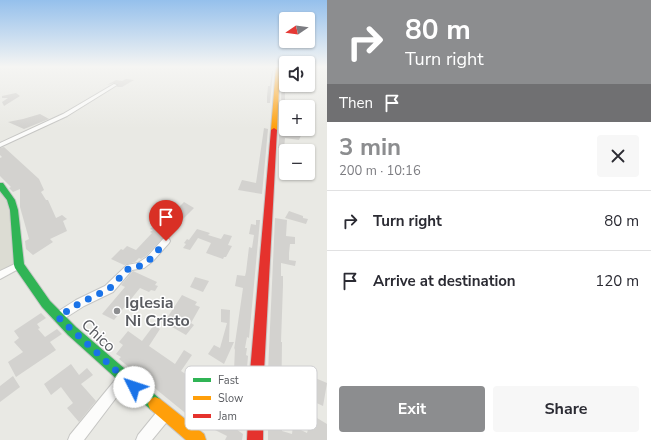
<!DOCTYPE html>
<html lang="en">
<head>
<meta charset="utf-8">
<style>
	:root { --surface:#fff; --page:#f7f7f7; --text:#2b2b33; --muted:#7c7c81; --line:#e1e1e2; --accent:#8c8d8f }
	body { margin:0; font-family:"Nunito Sans",sans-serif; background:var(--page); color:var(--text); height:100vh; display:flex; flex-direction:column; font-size:15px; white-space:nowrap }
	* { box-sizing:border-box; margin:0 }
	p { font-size:13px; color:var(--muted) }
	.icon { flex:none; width:22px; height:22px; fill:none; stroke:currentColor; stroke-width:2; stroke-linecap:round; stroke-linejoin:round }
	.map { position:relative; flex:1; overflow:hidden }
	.drawer { display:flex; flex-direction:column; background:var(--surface); width:324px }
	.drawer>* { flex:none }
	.guide { background:#8c8d8f; color:#fff; overflow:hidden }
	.needle { width:26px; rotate:257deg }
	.fabs { position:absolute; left:279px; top:12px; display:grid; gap:8px }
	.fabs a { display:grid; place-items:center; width:36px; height:36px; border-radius:4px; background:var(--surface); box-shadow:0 1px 3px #0004; font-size:20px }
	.pin { position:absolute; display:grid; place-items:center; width:34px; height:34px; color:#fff; margin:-41px -17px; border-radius:50% 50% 50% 0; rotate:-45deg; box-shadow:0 0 4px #0007 }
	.pin .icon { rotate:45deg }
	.me { position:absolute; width:44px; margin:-22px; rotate:311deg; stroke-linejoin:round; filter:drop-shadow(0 0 3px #0008) }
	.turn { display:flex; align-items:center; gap:14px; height:84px; padding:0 12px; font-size:18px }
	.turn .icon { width:52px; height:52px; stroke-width:2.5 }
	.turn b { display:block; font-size:28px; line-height:34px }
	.then { display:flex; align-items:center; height:38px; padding:0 12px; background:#0003; gap:8px; font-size:15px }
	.round { display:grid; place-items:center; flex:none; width:42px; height:42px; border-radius:4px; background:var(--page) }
	.head { display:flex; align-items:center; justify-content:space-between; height:68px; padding:0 12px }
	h1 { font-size:24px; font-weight:700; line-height:30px; color:var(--accent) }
	.cta { display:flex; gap:8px; margin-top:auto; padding:8px 12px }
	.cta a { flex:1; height:46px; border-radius:4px; background:var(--accent); color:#fff; font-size:16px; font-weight:700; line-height:46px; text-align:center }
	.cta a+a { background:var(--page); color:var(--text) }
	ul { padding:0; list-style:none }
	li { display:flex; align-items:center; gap:12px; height:60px; padding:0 12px; border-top:1px solid var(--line) }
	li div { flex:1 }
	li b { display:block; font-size:15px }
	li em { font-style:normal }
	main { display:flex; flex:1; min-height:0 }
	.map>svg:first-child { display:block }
</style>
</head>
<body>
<main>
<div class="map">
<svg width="327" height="440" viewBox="0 0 327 440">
	<rect width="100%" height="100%" fill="#e9e9e4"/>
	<path fill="#dcdcd3" d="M0,190L9,202L13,266L0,273Z"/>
	<path fill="#d3d2cf" d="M272,71H273L270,103H267V97L268,86H270Z
		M282,71L285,72V102L281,101Z
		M126,79L134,80L122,87H117L118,84L114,83L107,85L116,80L122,81Z
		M16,93L20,96L4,106L2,102L8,98H2V96Z
		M40,114L49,119L24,129L8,122L23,119Z
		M280,123L286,124V129L303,131L299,140L285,138L284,149L278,148Z
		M264,128L268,129L262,194L238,190L242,180L256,183Z
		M4,147L39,179L44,190L41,192L46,200H48L56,218L62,215L67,219L63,221L67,231L50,239L53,242L33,255L26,249L25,241L29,239L20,207V189L13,192L9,188L11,187L0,176V158L2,157L0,155V148Z
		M184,202L194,208L182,220L174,216L163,226L171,229L146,256L141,259L139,258L135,262L124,265L111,259L121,249L123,250L127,246L136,250L152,233L150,232L153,230L150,229L174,208L177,209Z
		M289,211L303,216V218L308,219L306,224L285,218Z
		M275,218L287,220L286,236L295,237V244H290L289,253V260L296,261L295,266L281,263V276H283V285L281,342H282L281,419L282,420V431L292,434L293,426L307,433L312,415L327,424V440H268V372Z
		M256,220H260L249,338L247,337L245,348H247L246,355L248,356L246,379L234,371L235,348L234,350L243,288L235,286L237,275L245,276L246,272L249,247L252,248L254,235L249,234L251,224L256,225Z
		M197,229L210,233L208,235L221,239L224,234L232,236L228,245L232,246L226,257H224L223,259L206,253L211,243L198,238L190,250L183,248L186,244L184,243L187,239L189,240Z
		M133,271L157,282L155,285L158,286L155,291L151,290L149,292L140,288L114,320L102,314L125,287L121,285Z
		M195,277L209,281L203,292L190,287Z
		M182,295L197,302L195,305L200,307L191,323L194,325L186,335L172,327L175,323L167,318Z
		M221,309L230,310L229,342H234L224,364L208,354L214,345L220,348L227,323L221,322Z
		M41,313L46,318L37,324L40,328L38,329L45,337L57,329L62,334L50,342L56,350L16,377L8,362L23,352L14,342L19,338L14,331Z
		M154,325L160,329L149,346L175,364L184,350L192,355L181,371L198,382L194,388L189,416L119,359L121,357L116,354L123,345L119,342L128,331L142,341Z
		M71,364L79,375L87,368L93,375L81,384L96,401L79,422L67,408L73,403L61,387L51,395L44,384Z
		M301,372L327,383L323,406L308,399V396L297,391Z
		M13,376L20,387L0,402V386Z
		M218,403L240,412L236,429L243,434L242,440H225L227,436L195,420L200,408L214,416Z"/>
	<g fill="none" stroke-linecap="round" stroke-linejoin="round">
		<g stroke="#c6c6c4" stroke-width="2">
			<path id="street" d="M114,84L117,85L67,116L0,147V143L63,114Z
				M166,238L169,239L170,241L169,243L153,261L144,268L132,270L113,292L84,306L62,320L58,322L54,320L53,317L54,314L76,300L105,286L127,265L138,263L147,257L163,239Z
				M19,262L22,263L24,265L22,267L0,279V271Z
				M124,372L128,374L130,378L128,382L84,440H68L70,435L120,374Z
				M165,406L170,408L172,413L170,418L152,440H136L138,435L160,408Z"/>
		</g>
		<g stroke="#c6c6c5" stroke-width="2">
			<path id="fast" d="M0,183H3L15,200L18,210L24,264L50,301L76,327L160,399L162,404L160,409L155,411L150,409L68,335L42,307L15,268L14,265L10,210L7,200L0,191Z"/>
		</g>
		<g stroke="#c6c6c5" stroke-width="2">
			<path id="slow" d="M276,66H280L277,130L274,132L271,130Z
				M155,397L160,399L204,434L206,440H186L150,409L148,404L150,399Z"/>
		</g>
		<g stroke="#c6c6c5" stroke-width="2">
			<path id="jam" d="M274,128L277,130L264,372L263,440H247L250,372L271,130Z"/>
		</g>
		<use href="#street" fill="#fcfcfb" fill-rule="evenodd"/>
		<use href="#fast" fill="#30b455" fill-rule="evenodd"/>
		<use href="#slow" fill="#ff9f0a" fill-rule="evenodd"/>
		<use href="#jam" fill="#e5322d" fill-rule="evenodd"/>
	</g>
	<linearGradient id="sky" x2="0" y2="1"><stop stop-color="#95c0ec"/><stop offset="0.52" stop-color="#f5f5f3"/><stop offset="1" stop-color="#f5f5f3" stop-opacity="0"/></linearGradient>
	<rect width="327" height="128" fill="url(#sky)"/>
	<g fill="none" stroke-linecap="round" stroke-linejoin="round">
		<path stroke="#1a73e8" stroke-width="7" stroke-dasharray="0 12.6" d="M134,387L58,317L80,303L109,289L130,267C146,269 156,252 166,241"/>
	</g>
	<circle fill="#8c8d8f" stroke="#fff" stroke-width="1.5" cx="117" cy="311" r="4"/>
	<g text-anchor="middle" stroke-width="3" stroke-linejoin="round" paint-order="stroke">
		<g font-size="16" font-weight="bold" fill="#5a5c61" stroke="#fff" text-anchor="start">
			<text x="125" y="308">Iglesia<tspan x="125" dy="18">Ni Cristo</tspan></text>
		</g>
		<g font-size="16" fill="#5a5c61" stroke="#fff">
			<text transform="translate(99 335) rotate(43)" y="6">Chico</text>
		</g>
	</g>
	<rect x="185" y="366" width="132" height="64" rx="6" fill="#fff" stroke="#ceced0" stroke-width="1"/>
	<rect x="193" y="378" width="18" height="4" fill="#30b455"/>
	<rect x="193" y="396" width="18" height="4" fill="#ff9f0a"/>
	<rect x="193" y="414" width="18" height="4" fill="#e5322d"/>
	<g font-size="11" fill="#5a5c61">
		<text x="218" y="384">Fast</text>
		<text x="218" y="402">Slow</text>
		<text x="218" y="420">Jam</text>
	</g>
</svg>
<div class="fabs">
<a><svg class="needle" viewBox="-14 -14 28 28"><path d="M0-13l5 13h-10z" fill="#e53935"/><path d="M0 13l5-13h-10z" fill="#7c7c81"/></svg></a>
<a><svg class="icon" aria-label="sound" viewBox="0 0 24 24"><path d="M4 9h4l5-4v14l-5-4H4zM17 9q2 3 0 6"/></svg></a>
<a>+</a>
<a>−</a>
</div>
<div class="pin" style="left:166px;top:241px;background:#d93025"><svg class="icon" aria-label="arrive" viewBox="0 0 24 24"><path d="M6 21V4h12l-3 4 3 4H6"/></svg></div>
<svg class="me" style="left:134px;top:387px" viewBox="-20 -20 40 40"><circle r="19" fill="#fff"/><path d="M0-13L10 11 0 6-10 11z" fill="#1a73e8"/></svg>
</div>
<section class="drawer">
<div class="guide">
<div class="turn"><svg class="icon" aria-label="right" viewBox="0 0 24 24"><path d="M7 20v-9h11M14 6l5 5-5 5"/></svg><div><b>80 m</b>Turn right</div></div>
<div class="then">Then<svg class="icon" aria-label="arrive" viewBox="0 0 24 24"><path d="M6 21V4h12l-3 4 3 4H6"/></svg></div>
</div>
<div class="head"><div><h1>3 min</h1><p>200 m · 10:16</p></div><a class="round"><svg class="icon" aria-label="close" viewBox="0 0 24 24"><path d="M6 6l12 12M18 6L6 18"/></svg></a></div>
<ul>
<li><svg class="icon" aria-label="right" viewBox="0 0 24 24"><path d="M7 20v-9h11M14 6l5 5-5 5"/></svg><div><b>Turn right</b></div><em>80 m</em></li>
<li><svg class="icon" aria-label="arrive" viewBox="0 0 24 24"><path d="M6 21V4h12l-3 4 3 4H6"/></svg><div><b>Arrive at destination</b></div><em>120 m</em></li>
</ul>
<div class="cta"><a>Exit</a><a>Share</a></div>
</section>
</main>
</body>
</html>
